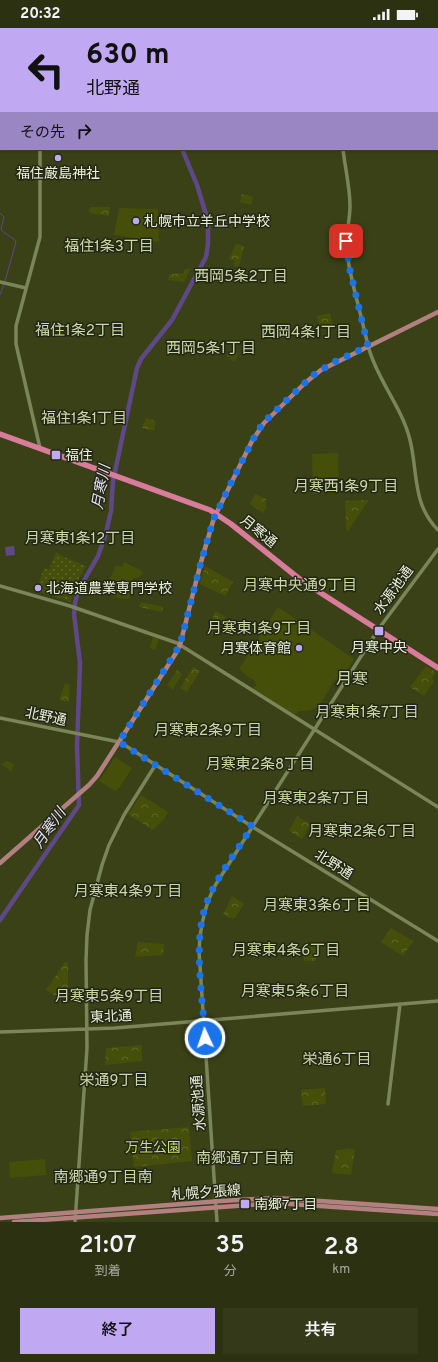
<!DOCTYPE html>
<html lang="ja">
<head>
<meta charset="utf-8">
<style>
	:root { --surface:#2c3111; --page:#34391a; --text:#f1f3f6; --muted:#a6a99f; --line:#484c31; --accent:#c0a8f3 }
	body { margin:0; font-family:Overpass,"Noto Sans JP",sans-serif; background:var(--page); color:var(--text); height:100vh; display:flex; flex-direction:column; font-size:15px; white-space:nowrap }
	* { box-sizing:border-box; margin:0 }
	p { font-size:13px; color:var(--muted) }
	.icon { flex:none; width:22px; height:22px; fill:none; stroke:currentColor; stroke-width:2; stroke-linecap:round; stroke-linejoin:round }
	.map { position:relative; height:1194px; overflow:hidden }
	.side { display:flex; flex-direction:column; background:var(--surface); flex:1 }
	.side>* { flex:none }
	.banner { position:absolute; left:0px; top:0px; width:438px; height:122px; box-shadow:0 1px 3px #0004,0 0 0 1px var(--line); background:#c0a8f3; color:#111; overflow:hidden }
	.pin { position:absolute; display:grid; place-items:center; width:34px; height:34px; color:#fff; margin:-17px; border-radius:8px; box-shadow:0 2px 6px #0006 }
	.me { position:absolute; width:44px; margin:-22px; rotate:357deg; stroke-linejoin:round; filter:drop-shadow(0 0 3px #0008) }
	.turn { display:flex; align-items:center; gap:14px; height:84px; padding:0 20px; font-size:18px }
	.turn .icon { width:52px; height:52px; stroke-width:2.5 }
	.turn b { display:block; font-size:28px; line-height:34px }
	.then { display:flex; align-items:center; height:38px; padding:0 20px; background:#0003; gap:8px; font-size:15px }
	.eta { display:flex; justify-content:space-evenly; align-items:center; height:68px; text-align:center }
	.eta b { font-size:24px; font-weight:600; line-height:28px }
	.primary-button { display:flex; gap:8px; margin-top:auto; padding:8px 20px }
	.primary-button a { flex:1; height:46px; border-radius:0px; background:var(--accent); color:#111; font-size:16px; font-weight:600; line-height:46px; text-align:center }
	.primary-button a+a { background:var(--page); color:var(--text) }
	.status { display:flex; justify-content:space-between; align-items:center; height:28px; padding:0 20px; background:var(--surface); direction:ltr }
	.status svg { height:11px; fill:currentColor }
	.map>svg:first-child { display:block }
</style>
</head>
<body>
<div class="status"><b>20:32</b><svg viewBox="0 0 49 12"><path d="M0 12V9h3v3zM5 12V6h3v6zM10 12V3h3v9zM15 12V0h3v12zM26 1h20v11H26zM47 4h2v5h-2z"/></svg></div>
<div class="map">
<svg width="438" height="1194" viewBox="0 0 438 1194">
	<defs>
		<pattern id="park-crowns" width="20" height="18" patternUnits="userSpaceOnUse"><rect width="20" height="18" fill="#454f0a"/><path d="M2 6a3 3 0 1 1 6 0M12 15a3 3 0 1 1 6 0" fill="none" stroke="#60692d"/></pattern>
		<pattern id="garden-dots" width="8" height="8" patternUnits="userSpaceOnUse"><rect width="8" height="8" fill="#454f0a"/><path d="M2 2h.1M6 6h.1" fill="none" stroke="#60692d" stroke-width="1.8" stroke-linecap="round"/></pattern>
	</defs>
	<rect width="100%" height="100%" fill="#3a4117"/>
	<path fill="#454f0a" d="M119,180L158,181L159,214L114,207Z
		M338,425L339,464L313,466L312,426Z
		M124,534L142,543L143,545L138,550H134L133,552L130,569L128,571L118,570L104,564L116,537L122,539Z
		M278,579L354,631L340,653L335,651C330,659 323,676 315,680C310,683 305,683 299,683L295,687L253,661L256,657L254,652L248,649L239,641Z
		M115,729L132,740L120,759L115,763L99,753Z
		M7,733L14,736L11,744L7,740L2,737L3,735Z
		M45,1131L46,1147L10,1150L9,1135L10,1134Z"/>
	<path fill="url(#park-crowns)" d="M242,166L253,169L251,177L240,174Z
		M90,179H110L109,188L89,185Z
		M236,216L244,218L239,239L233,237L235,233L229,231Z
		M191,240L184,254L168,252L169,247L171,246L184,245V242Z
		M330,285L333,297L320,300L317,288Z
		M229,322L239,325L234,334L227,328Z
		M146,390L156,393L154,403L142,400Z
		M255,466L266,471V480L263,485L250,476Z
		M366,472L368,473L348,503L346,502L345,473Z
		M205,538L233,554L225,568L200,556Z
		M141,574L163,579L162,584L139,579Z
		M215,583L226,589L215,606L213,605L210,609L207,607L208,603H209Z
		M153,609L159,611L155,622L150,620Z
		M426,638L436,644L432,651L434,653L424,668L410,659Z
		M193,639L200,643L187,664L180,660Z
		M177,642L182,646L173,661L167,657Z
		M65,655L70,657L69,674L59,672Z
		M141,767L168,784L163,793L153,802L128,786Z
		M297,788L310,796L302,811L289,803Z
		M232,868L244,876L234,891L223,887Z
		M391,900L413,913L403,928L381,914Z
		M306,913H307L315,918L316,933H304L303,919Z
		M138,914L164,916L163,927L135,929Z
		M65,934L68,935V967H54L46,962Z
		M142,1017V1033L105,1037L106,1020Z
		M325,1060L326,1076L303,1078L301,1062Z
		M189,1099L192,1133L134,1139L130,1104Z
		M353,1121L355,1122L351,1147L332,1145L336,1122Z"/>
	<path fill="url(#garden-dots)" d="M56,524L64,529L86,538L75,557L71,574L36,563L44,540L49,542Z"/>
	<path fill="#5f4888" d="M14,518L15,527L6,528L5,519Z"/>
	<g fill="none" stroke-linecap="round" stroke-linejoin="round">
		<path stroke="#5f4888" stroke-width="1" d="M0,185L4,189L1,201L2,203L15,212L16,214L5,253
			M0,267L4,256"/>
		<path stroke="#5f4888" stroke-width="4.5" d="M150,0V1
			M0,892L79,777L77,718L80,635L74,586L75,575L78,563L98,528L105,509L111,483L113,453L137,340L141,331L172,292L206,229L208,216V193L197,157L182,121"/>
		<path stroke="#7b8559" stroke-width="3.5" d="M39,0V1
			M295,0V1
			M40,121V209L16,298V316L40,420
			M343,121C345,140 350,159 350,178C350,193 345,208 347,223C348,237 352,251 355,265C360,283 364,302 369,321C378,353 402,379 410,412C418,444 412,476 438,502
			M0,254L26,260
			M0,558L70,578L177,615L438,779
			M0,690L119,714L123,716L256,801L438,913
			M0,1004L115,1000L438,973
			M388,1076L400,976
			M75,1194L87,1020L86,932L87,907L90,882L102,837L109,817L124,787L156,736
			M217,1194L199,923C200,899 204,878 216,856L360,630L380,599L438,521"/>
		<path stroke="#b38081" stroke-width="4.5" d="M437,78H438
			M0,115H1
			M0,120H1
			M0,835L89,757L97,748L176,625L180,617L201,534L214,490L252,413L264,395L305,355L321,342L438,284
			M0,1190L221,1173L276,1170L438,1181
			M14,1194L276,1175L438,1186"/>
		<path stroke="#d97c9c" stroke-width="5.5" d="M0,406L210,482L231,496L302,553L438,640"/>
	</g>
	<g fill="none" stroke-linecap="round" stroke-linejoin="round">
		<path stroke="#1a73e8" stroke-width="7" stroke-dasharray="0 12.6" d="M205,1010C203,969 192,912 207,874C217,848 238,822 252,798L119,714L180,617L201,534L214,490L232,453L258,402L269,389L312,348L332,335L368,318L349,238L346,213"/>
	</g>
	<g fill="#c0a8f3" stroke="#222614" stroke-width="1.5">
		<circle cx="58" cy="130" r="4"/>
		<circle cx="136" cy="193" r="4"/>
		<rect x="51" y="422" width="10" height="10" rx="2"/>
		<circle cx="38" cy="560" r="4"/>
		<rect x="374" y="598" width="10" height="10" rx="2"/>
		<circle cx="299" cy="620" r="4"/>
		<rect x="240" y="1171" width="10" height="10" rx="2"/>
	</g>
	<g text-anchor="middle" stroke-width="3" stroke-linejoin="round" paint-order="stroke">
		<g font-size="14" fill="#eaf0d8" stroke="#222614" text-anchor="start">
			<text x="58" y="150" text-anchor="middle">福住厳島神社</text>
			<text x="144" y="198">札幌市立羊丘中学校</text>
			<text x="65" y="432">福住</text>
			<text x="46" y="565">北海道農業専門学校</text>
			<text x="379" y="624" text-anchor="middle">月寒中央</text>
			<text x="291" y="625" text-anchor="end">月寒体育館</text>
			<text x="254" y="1181">南郷7丁目</text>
		</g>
		<g font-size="14" fill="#eaf0d8" stroke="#222614">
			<text transform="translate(259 503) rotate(39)" y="5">月寒通</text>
			<text transform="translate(393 562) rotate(-54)" y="5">水源池通</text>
			<text transform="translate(46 688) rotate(12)" y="5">北野通</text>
			<text transform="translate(334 836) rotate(32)" y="5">北野通</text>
			<text transform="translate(111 988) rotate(-3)" y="5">東北通</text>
			<text transform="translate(198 1075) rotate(-94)" y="5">水源池通</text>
			<text transform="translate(206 1164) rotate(-4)" y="5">札幌夕張線</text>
		</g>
		<g font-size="14" fill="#c8dd73" stroke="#222614">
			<text x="153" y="1124">万生公園</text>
		</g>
		<g font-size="15" fill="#cdd8a9" stroke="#222614">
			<text x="109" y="223">福住1条3丁目</text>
			<text x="241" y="253">西岡5条2丁目</text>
			<text x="80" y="307">福住1条2丁目</text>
			<text x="306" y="309">西岡4条1丁目</text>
			<text x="211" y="325">西岡5条1丁目</text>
			<text x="84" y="395">福住1条1丁目</text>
			<text x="346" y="463">月寒西1条9丁目</text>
			<text x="80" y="515">月寒東1条12丁目</text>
			<text x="300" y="562">月寒中央通9丁目</text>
			<text x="259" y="605">月寒東1条9丁目</text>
			<text x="367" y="689">月寒東1条7丁目</text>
			<text x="208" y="707">月寒東2条9丁目</text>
			<text x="260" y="741">月寒東2条8丁目</text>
			<text x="316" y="775">月寒東2条7丁目</text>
			<text x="362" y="808">月寒東2条6丁目</text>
			<text x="128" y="868">月寒東4条9丁目</text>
			<text x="317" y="882">月寒東3条6丁目</text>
			<text x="286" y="927">月寒東4条6丁目</text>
			<text x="295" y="968">月寒東5条6丁目</text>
			<text x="109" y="973">月寒東5条9丁目</text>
			<text x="337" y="1036">栄通6丁目</text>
			<text x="114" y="1057">栄通9丁目</text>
			<text x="245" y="1135">南郷通7丁目南</text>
			<text x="103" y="1154">南郷通9丁目南</text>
		</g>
		<g font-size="15" font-style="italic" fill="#e6e0f4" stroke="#222614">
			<text transform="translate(101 459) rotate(-80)" y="5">月寒川</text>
			<text transform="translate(49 800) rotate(-55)" y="5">月寒川</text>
		</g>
		<g font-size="16" fill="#cdd8a9" stroke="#222614">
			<text x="352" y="656">月寒</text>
		</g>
	</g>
</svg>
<div class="pin" style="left:346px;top:213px;background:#d93025"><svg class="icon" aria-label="arrive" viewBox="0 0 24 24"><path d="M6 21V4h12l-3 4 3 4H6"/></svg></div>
<svg class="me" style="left:205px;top:1010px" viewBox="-20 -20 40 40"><circle r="17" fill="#1a73e8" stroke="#fff" stroke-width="3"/><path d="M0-11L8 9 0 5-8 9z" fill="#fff"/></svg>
<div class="banner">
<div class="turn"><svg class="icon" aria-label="left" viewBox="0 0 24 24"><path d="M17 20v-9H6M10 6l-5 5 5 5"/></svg><div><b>630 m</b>北野通</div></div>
<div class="then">その先<svg class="icon" aria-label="right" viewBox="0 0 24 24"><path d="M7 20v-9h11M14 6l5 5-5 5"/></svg></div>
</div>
</div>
<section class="side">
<div class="eta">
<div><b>21:07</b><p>到着</p></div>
<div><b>35</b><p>分</p></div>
<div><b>2.8</b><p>km</p></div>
</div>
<div class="primary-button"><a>終了</a><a>共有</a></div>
</section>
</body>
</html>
